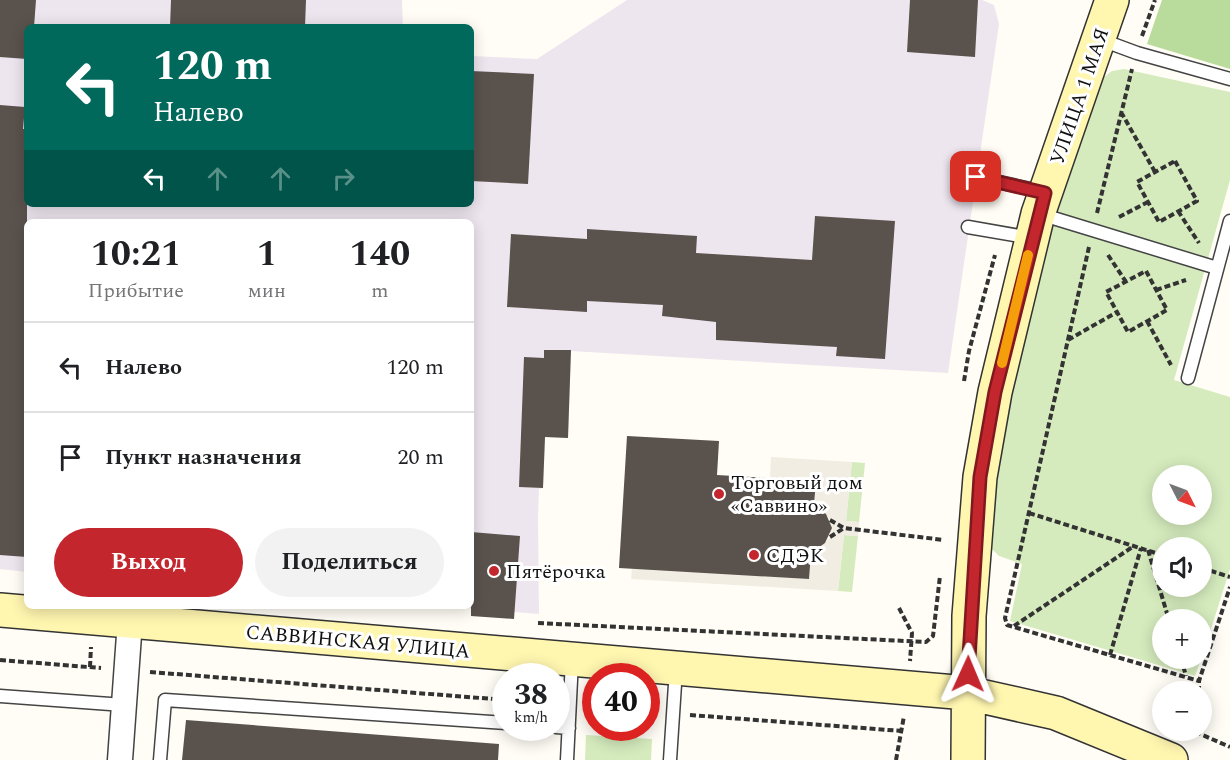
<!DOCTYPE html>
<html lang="ru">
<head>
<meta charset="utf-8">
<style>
	:root { --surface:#fff; --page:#f2f2f2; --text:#202124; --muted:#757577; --line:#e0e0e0; --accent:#c4262e }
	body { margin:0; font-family:Spectral,serif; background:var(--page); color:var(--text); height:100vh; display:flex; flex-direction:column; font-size:22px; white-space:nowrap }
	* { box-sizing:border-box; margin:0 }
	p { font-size:20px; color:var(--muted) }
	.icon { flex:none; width:33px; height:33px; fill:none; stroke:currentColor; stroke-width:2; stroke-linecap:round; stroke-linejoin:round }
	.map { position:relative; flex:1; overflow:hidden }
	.drawer { position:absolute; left:24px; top:219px; width:450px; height:390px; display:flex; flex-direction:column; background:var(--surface); border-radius:9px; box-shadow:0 3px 15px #0003 }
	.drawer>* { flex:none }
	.top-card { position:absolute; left:24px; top:24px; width:450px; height:183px; border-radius:9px; box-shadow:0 3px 15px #0003; background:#00695c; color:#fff; overflow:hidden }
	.needle { width:39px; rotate:132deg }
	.tools { position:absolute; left:1152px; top:465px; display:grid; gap:12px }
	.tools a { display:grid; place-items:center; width:60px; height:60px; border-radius:50%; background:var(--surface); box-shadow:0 3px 15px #0003; font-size:30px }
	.speed { position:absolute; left:492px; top:663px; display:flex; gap:12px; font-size:30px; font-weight:700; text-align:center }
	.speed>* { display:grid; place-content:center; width:78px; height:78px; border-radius:50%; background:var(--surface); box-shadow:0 3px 15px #0003; line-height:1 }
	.speed small { font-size:15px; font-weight:400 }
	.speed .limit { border:9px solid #d22; background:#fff; color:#111 }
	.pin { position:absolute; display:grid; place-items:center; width:51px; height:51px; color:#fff; margin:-26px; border-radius:12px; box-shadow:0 3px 9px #0006 }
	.me { position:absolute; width:66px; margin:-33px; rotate:1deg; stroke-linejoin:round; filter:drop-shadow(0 0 4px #0008) }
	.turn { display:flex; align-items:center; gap:21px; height:126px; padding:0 30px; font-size:27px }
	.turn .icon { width:78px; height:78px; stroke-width:2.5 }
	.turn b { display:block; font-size:42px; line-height:51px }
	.lanes { display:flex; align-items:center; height:57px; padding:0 30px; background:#0003; justify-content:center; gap:30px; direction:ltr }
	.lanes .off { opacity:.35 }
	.eta { display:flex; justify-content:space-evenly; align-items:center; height:102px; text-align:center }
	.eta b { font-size:36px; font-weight:700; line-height:42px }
	.button { display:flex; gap:12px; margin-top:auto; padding:12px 30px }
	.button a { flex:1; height:69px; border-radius:36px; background:var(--accent); color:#fff; font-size:24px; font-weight:700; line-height:69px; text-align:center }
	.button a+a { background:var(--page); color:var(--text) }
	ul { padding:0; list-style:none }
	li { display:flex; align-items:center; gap:18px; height:90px; padding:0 30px; border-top:2px solid var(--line) }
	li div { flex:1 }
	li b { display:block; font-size:22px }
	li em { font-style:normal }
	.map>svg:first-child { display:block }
</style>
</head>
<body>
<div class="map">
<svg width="1230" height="760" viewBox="0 0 1230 760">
	<rect width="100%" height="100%" fill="#fffdf5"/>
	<path fill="#eee6ef" d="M0,0H402L403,27H27V204H471V56L537,59L627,0H982L994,5L999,24L948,373L571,351L568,438L545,437L543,488L539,489L538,517L539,614L442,606H471V222H27V572L0,569Z"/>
	<path fill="#d5ebbd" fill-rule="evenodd" d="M1124,69L1230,92V180L1174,380L1230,397V569L1202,657V620H1162V658L1201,659L1195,676L1010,621L1022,564L999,556L990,547C991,524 991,501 994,478C1012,344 1055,213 1095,84L1112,71ZM1162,476H1202V514H1162ZM1162,548H1202V586H1162Z
		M852,462L865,463L859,522L846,521Z
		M844,535L858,536L852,592L838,591Z
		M586,735L652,739L651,760H585Z"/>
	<path fill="#b9dc9c" d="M1162,0H1230V69L1147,44Z"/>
	<path fill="#f1ede2" d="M771,457L852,462L846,521L859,522L858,536L844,535L838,591L631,579L632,568L809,579L811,549L825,543L830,537V520L821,509L814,507L815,481L770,478Z"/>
	<path fill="#5a524d" d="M0,0H36L34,27H27V59L0,57Z
		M171,0H306L305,27H170Z
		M910,0H978L975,57L907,52Z
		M471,71L534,74L528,184L471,181Z
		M0,105L25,107L23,129H27V557L0,555Z
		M815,216L895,221L885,359L836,356L837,347L716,340V322L662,316L663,305L587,301V312L507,307L511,234L587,239V229L697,236L696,253L812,260Z
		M544,350H571L568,438L545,437L543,488L519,487L524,357L544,358Z
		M627,436L719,441L717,475L816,481L814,504L826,514L832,528L825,543L811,553L809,579L619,568Z
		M471,532L520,536L514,619L471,616Z
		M186,720L499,744L498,760H182Z"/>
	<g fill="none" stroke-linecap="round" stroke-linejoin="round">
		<g stroke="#444" stroke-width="15">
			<path id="lane" d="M1099,39L1137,53L1230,79
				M976,177L1044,192
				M1040,214L1217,268
				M968,227L1031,238
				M1188,378L1230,221
				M0,696L124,705
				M556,727L569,728
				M160,760L165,700L506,723
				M567,760L572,660
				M670,760L676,669"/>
		</g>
		<g stroke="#444" stroke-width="27">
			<path id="street" d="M120,760L130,621"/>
		</g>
		<g stroke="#333" stroke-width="36">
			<path id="secondary" d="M0,610L967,693L1056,713L1171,760
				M968,760L969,616L980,477L995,392L1038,214L1112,0"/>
		</g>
		<path stroke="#333" stroke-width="4" stroke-dasharray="6 3" stroke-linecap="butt" d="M1142,36L1155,0
			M1121,112L1155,172
			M1175,161L1197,201L1159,222L1137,182Z
			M1178,211L1199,243
			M1097,213L1132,69
			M1119,217L1148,202
			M1089,247L1005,618L1007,625L1199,681
			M1108,255L1126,282
			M1146,271L1167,310L1128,332L1106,292Z
			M1156,290L1186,280
			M1147,321L1171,365
			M1068,340L1117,312
			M964,381L969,351L995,255
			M1029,513L1162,555
			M830,520L844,528L944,540
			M830,537L844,528
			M1148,550L1169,620
			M1202,568L1230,577
			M899,608L912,633L910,661
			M538,623L926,642L933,636L940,576
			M1014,626L1134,546
			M1110,655L1141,548
			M1181,658L1186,676
			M0,660L101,668
			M90,667L91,647
			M150,672L506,700
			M1199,692V681L1230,587
			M646,711L656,712
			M690,715L902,731
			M1198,730V733L1230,747
			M896,760L904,716"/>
		<use href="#lane" stroke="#fff" stroke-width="12"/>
		<use href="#street" stroke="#fff" stroke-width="24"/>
		<use href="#secondary" stroke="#fff6b0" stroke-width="33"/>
	</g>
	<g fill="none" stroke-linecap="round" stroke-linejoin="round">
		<g stroke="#7f191e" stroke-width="15">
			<path id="route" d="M968,674L980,477L995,392L1045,193L976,177"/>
		</g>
		<use href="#route" stroke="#c4262e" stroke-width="10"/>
		<path stroke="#f59e0b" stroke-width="10" d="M1002,363L1028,255"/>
	</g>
	<g fill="#c4262e" stroke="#fff" stroke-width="2">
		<circle cx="719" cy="494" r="6"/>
		<circle cx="754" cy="555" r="6"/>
		<circle cx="494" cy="571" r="6"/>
	</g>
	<g text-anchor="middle" stroke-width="6" stroke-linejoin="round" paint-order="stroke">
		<g font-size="20" fill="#111" stroke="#fff">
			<text transform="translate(1079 96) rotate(-71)" y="7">УЛИЦА 1 МАЯ</text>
			<text transform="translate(358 641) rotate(5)" y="7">САВВИНСКАЯ УЛИЦА</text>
		</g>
		<g font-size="20" fill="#111" stroke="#fff" text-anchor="start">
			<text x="731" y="489">Торговый дом<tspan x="731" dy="23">«Саввино»</tspan></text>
			<text x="766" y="562">СДЭК</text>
			<text x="506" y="578">Пятёрочка</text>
		</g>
	</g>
</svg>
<div class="tools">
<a><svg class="needle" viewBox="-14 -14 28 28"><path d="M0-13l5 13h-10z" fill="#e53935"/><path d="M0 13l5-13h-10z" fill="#757577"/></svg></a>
<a><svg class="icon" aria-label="sound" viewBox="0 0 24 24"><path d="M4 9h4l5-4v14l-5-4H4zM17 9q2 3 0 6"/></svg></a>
<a>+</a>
<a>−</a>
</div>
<div class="speed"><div>38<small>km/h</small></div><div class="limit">40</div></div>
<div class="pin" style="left:976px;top:177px;background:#d93025"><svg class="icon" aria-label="arrive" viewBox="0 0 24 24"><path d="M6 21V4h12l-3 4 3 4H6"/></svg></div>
<svg class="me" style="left:968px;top:674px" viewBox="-20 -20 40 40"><path d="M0-17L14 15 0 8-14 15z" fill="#c4262e" stroke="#fff" stroke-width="4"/></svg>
<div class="top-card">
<div class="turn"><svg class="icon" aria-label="left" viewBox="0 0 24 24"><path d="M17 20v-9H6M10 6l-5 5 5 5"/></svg><div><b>120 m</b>Налево</div></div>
<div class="lanes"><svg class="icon" aria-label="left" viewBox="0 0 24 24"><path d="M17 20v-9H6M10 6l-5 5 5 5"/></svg><svg class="icon off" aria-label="ahead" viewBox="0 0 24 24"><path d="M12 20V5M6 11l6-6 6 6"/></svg><svg class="icon off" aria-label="ahead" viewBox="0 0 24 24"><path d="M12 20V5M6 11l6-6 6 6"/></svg><svg class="icon off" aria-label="right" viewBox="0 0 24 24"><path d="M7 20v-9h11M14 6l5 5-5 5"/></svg></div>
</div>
<section class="drawer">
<div class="eta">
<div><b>10:21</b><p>Прибытие</p></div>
<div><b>1</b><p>мин</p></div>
<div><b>140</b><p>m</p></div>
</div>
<ul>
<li><svg class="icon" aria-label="left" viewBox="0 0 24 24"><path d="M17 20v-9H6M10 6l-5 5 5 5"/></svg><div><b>Налево</b></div><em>120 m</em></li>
<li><svg class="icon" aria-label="arrive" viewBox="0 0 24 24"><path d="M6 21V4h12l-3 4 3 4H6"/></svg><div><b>Пункт назначения</b></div><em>20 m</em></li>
</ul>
<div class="button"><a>Выход</a><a>Поделиться</a></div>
</section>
</div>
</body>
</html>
